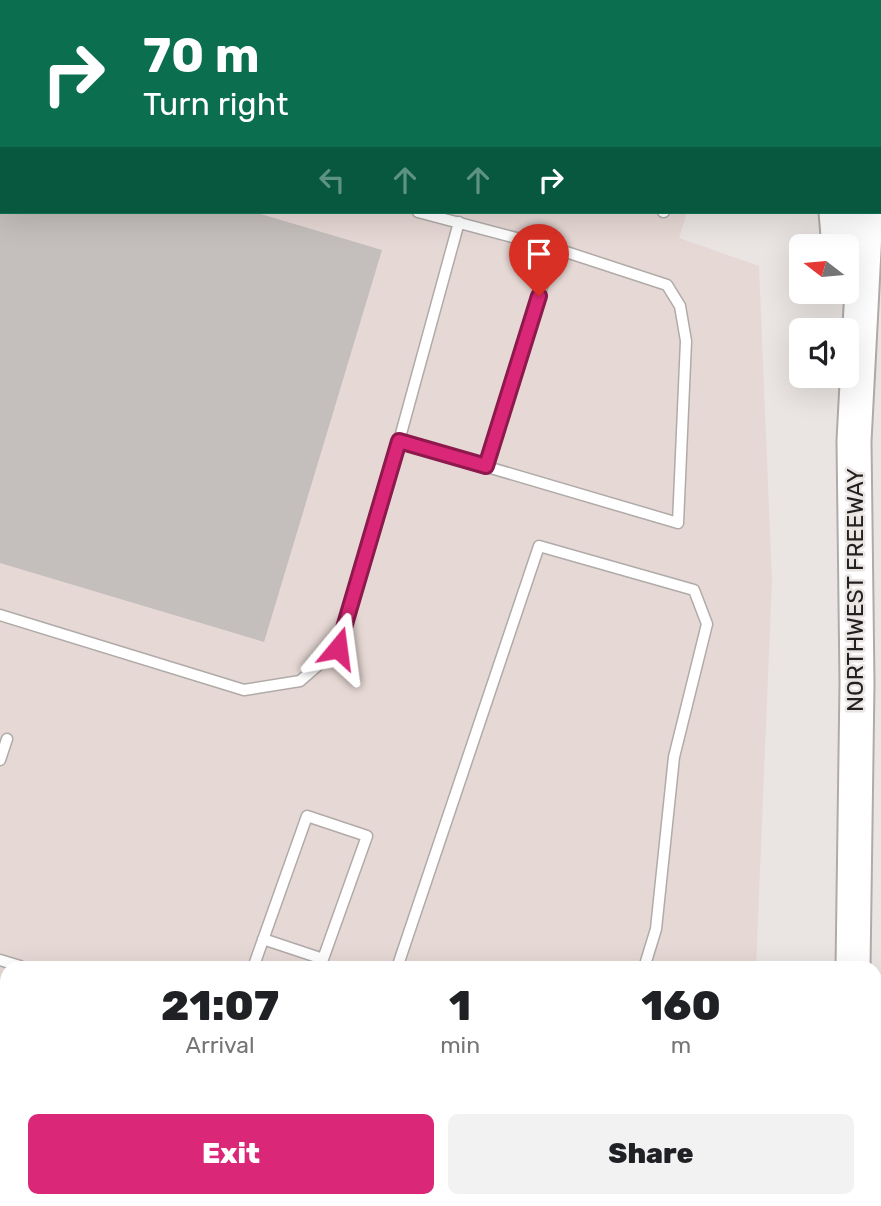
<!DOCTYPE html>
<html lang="en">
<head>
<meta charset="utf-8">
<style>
	:root { --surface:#fff; --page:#f2f2f2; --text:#202124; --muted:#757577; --accent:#db2777 }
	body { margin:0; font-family:Rubik,sans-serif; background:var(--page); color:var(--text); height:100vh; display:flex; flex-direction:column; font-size:26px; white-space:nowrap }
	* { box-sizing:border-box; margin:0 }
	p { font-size:23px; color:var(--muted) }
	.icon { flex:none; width:38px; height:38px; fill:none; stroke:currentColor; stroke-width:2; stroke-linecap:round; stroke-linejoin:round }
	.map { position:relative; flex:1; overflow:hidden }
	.sheet { position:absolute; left:0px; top:961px; width:882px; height:247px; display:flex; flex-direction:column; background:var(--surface); border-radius:21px 21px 0 0; box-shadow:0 7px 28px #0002 }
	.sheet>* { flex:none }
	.banner { position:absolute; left:0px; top:0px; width:882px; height:214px; box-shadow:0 7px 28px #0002; background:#0b6e4f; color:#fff; overflow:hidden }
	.needle { width:46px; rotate:286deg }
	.buttons { position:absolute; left:789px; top:234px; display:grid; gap:14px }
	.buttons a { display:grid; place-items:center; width:70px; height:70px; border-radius:10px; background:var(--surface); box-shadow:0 7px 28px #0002; font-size:35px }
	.pin { position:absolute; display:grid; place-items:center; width:60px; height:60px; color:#fff; margin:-72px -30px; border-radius:50% 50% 50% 0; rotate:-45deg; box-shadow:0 0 7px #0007 }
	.pin .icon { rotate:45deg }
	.me { position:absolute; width:77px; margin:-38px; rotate:16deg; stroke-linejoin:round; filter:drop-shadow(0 0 5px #0008) }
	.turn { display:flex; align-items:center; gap:24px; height:147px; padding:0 28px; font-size:32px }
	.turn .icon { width:91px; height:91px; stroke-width:2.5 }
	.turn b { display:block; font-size:49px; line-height:60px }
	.lanes { display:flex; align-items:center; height:66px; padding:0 28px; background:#0003; justify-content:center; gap:35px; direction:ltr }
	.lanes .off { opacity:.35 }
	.eta { display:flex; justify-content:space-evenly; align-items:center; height:119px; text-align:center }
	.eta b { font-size:42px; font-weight:800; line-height:49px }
	.primary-button { display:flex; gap:14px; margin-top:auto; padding:14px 28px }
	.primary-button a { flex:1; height:80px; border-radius:10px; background:var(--accent); color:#fff; font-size:28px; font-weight:800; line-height:80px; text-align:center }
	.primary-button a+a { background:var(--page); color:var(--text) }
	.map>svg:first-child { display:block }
</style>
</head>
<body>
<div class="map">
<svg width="881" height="1206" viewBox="0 0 881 1206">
	<rect width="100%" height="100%" fill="#eae5e3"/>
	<path fill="#e6d8d4" d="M9,0H731L732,2H8Z
		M2,21V212H687L679,238L759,266L772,581L756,968H7V1200L742,1201V1206H0V24Z"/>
	<path fill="#d2907d" d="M742,1201H821V1206H742Z"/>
	<path fill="#c4bebc" d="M0,212H254L382,250L264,642L0,563Z
		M0,1048L7,1050V1132L1,1153Z"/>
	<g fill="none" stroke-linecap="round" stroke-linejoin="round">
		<g stroke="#b0aba9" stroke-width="13">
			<path id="service" d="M637,0L638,2
				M715,0V2
				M36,2L37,0
				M233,2L234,0
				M690,2L693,0
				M0,83L2,84
				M663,212H664
				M399,441L459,222
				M487,466L554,248
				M0,615L244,690L300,681L338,648L399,441L678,523L686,341L680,306L667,285L554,248L418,212
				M0,760L7,739
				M0,960L20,966
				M253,968L307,816L367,836L323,959L263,939
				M397,968L539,546L694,590L707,624L674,757L656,929L644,968
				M569,1200L586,1206
				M13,1206L15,1200
				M151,1206L152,1200
				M349,1206L351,1200
				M506,1206L508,1200"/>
		</g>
		<g stroke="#b0aba9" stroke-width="37">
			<path id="motorway" d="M809,0L810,2
				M875,2V0
				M836,212L839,247
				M853,968L857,683L854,441L866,212
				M850,1206V1200"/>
		</g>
		<use href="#service" stroke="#fff" stroke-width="10"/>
		<use href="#motorway" stroke="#fff" stroke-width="33"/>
	</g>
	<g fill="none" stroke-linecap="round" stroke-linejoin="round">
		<g stroke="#8e194d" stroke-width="18">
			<path id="route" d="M338,648L399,441L486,466L539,296"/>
		</g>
		<use href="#route" stroke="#db2777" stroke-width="12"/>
	</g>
	<g text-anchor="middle" stroke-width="5" stroke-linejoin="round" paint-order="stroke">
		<g font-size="23" fill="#211f1f" stroke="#eae5e3">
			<text transform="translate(855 590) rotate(-90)" y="8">NORTHWEST FREEWAY</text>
		</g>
	</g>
</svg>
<div class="buttons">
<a><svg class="needle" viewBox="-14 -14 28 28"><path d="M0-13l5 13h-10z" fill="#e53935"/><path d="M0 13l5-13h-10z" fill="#757577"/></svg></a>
<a><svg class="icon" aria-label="sound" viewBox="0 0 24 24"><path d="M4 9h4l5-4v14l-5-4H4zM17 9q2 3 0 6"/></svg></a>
</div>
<div class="pin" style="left:539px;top:296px;background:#d93025"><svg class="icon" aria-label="arrive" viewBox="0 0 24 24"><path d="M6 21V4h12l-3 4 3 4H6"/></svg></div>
<svg class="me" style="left:338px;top:648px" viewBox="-20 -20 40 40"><path d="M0-17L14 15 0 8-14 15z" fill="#db2777" stroke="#fff" stroke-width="4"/></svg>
<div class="banner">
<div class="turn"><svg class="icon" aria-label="right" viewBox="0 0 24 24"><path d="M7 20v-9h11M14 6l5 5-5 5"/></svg><div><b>70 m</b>Turn right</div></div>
<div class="lanes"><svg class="icon off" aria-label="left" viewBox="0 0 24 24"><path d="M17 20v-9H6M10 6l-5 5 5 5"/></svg><svg class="icon off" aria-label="ahead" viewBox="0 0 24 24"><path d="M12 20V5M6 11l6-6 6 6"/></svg><svg class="icon off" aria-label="ahead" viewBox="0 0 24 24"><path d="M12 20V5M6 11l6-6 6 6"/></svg><svg class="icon" aria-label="right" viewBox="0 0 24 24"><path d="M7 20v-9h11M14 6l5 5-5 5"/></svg></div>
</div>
<section class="sheet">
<div class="eta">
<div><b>21:07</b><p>Arrival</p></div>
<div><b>1</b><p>min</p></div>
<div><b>160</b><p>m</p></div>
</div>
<div class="primary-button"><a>Exit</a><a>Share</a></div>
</section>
</div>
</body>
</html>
